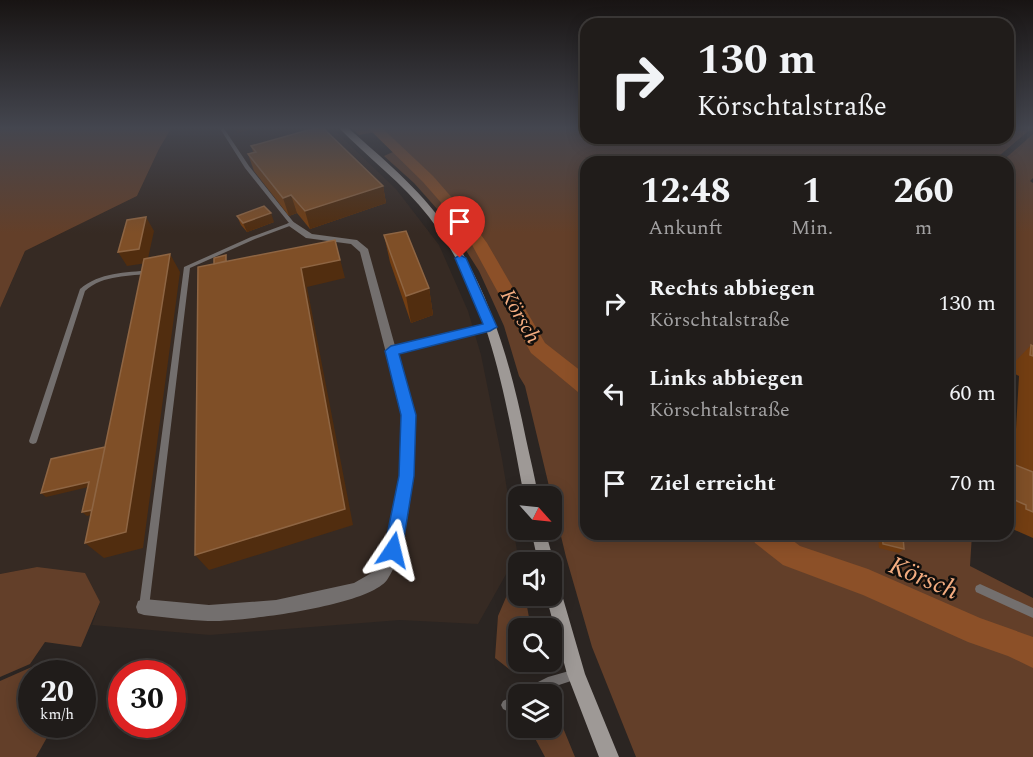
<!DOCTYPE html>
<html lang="de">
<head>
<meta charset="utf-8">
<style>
	:root { --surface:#201c1a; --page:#282523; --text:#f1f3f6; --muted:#a2a1a2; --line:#3d3a39 }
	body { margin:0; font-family:Spectral,serif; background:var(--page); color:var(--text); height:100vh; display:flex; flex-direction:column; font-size:22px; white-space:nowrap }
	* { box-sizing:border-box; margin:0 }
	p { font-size:20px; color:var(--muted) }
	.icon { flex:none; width:33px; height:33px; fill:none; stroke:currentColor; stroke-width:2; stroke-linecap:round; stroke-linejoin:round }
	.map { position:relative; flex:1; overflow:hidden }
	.side { position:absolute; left:580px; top:156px; width:434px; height:384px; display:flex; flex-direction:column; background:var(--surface); border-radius:18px; box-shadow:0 3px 15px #0003,0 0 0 2px var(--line) }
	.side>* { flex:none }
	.top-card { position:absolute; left:580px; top:18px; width:434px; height:126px; border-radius:18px; box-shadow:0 3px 15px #0003,0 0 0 2px var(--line); background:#201c1a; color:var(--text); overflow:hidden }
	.needle { width:39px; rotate:117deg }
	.tools { position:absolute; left:508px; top:486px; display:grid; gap:12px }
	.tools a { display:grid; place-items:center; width:54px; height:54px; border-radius:12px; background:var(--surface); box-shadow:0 3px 15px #0003,0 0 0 2px var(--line); font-size:30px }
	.speed { position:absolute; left:18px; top:660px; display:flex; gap:12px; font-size:30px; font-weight:700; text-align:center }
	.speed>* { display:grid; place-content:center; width:78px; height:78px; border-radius:50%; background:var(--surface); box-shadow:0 3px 15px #0003,0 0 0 2px var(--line); line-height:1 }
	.speed small { font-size:15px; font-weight:400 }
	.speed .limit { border:9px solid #d22; background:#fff; color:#111 }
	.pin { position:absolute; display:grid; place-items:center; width:51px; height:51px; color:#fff; margin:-62px -26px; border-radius:50% 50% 50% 0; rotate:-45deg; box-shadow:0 0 6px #0007 }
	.pin .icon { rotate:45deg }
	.me { position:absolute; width:66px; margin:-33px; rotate:10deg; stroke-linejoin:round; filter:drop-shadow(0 0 4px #0008) }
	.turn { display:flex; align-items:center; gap:21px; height:126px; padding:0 18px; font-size:27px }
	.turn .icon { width:78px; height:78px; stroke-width:2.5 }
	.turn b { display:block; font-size:42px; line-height:51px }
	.eta { display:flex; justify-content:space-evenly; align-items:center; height:102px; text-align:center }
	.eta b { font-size:36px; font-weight:700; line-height:42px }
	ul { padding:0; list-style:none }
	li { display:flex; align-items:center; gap:18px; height:90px; padding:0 18px }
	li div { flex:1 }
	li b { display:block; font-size:22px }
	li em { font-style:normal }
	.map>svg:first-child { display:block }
</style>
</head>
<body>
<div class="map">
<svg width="1033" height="757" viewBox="0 0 1033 757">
	<rect width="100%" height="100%" fill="#2b2522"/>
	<path fill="#362a23" d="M172,127H331L396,189L439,245L468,311L481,355L502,459L518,557L513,562L478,624L400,620L210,635L92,625L100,602L37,567L0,574V308L25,251L137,196L159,149Z"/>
	<path fill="#633f29" d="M0,127H172L159,149L137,196L25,251L0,308Z
		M351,127H586V138H1008V127H1033L992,162H586V534H972L970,566L1033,598V757H636L592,647L566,557L525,386L519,376L504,326L479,271L460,241L438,210L414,183L384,156L395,151L375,132L359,135Z
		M1033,134V178L1030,181L1033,183V368L1008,360V162H1001Z
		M37,567L85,573L100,602L81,647L45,642L30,664L0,677V574Z
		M519,567V596H525L531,628H519V662H538L513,672L495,658L498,616Z
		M34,666L55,673L32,674V724L54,725L36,757H0V681Z
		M552,701L575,757H545L531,731L533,728H552Z"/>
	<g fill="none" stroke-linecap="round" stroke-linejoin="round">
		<path fill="#8c5028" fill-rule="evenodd" d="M367,127H381L433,176L461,208L487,243L545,343L586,375V394L578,392L531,353L471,243L451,214L423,182Z
			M751,534H784L800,546L868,569L980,618L1033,637V668L1008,656L968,642L863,595L783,565L755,543Z"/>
		<path fill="#736f6e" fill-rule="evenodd" d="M219,127H223L249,166L295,224L255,239L190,268L149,607L148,611L144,612L140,611L139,607L184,267L251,237L289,223L245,168Z
			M150,270L152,271V273C129,277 104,274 85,291L37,441L36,443L33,444L30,443L29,441L80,289C100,272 125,273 150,270Z
			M980,584L1033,608V618L976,592L975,589L976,586Z
			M576,669L580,670L581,674L580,678L550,688L537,694H519V705L507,711L503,709L501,705L503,701L519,693L520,694L522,690L548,677Z"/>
		<path fill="#736f6e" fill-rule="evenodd" d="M292,221L312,234L357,240L368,249L395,346L491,323L497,327L491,331L397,354C403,373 412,395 414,415C419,451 408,551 387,580C368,606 241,622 208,621C186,620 165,617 144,615L138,613L136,607L138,601L144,599L209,605L276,600L354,583L375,571L386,549L400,476L402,415L360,252L351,244L306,238L289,226L287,224Z"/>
		<path fill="#9e9996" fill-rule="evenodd" d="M338,127H347C382,158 419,188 446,227C490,290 511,365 526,439C530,458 535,477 538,496H524C506,401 490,296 429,217C403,183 368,158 338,127Z
			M531,530H545L554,562L552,566V562H538Z
			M552,580L558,582L560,588L585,674L619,757H599L567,674L546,596H552Z"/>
	</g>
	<path fill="#733e12" d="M251,146L383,186L386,203L310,229L297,213L289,216L254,171L248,154L253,152Z
		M237,216L274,222L247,232L241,225Z
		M384,235L429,288L433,315L411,323L390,262Z
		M1031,345L1033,346V538L1008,527V462L1014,464L1019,376L1013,373V364Z
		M880,534H882L904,549L899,553L879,548L878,536Z"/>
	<path fill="#512d0f" d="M235,127H240L242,132L237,133Z
		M240,127H258L242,132Z
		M383,186L386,203L310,229L305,211Z
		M291,195L297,213L289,216L283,198Z
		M271,213L274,222L247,232L243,223Z
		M146,217L154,231L147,263L127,266L118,252Z
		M335,240L345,278L307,287L353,525L209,570L195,555L301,268Z
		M170,254L180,272L143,548L104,558L85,543Z
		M429,288L433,315L411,323L406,296Z
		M89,482L93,486L46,497L41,493Z
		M108,506L112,510L87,516L82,512Z"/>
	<path fill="#7f4f27" stroke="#8e6543" stroke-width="1.5" d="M319,127H322L383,186L305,211L291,195L283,198L248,154L256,152L251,146Z
		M264,206L271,213L243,223L237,216Z
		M146,217L139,249L118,252L127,220Z
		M406,231L429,288L406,296L384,235Z
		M335,240L340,260L301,268L345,509L195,555L198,267Z
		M170,254L126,532L85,543L144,259Z
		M226,255V261L214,264V258Z
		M1031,345L1033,346V356L1030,355Z
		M105,447L92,510L82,512L89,482L41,493L51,459Z
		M1008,462L1033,472V512L1026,509V505L1008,497Z
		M882,534H891L903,537L904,549L883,544Z"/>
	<linearGradient id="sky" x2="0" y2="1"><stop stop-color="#181413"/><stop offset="0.55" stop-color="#44464f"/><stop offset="1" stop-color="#44464f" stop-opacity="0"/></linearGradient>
	<rect width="1033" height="233" fill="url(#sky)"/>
	<path fill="#1a73e8" stroke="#114b97" stroke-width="1.5" d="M460,255L466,258L497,327L490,331L399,354L416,415L414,476L402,550L399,555L393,558L387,555L384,550L399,476L401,415L385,351L391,346L483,324L455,258Z"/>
	<g text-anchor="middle" stroke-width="5" stroke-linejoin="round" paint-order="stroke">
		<g font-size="21" font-style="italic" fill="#f4ad81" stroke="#110f0d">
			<text transform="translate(521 316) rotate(60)" y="7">Körsch</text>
		</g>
		<g font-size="26" font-style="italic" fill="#f4ad81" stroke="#110f0d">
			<text transform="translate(924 577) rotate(23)" y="9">Körsch</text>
		</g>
	</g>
</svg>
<div class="tools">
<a><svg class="needle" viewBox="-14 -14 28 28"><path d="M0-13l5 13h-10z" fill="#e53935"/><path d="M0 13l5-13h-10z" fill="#a2a1a2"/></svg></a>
<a><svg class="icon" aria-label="sound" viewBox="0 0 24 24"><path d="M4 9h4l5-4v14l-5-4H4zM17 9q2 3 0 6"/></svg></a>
<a><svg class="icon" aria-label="search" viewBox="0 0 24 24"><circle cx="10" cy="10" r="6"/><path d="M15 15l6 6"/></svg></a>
<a><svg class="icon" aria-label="layers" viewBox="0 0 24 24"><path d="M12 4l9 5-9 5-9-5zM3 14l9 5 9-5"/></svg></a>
</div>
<div class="speed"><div>20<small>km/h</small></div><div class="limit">30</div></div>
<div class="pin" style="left:460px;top:258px;background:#d93025"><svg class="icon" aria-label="arrive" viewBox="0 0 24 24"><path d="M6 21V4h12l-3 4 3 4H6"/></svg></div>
<svg class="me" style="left:393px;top:550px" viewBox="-20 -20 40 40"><path d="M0-17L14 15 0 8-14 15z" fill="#1a73e8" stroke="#fff" stroke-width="4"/></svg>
<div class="top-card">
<div class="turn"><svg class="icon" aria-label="right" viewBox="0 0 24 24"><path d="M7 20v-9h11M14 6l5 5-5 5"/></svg><div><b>130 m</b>Körschtalstraße</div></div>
</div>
<section class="side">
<div class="eta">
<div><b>12:48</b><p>Ankunft</p></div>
<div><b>1</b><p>Min.</p></div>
<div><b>260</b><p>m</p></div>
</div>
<ul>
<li><svg class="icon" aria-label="right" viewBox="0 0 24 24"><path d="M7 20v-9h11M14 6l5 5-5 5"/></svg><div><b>Rechts abbiegen</b><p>Körschtalstraße</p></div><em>130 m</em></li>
<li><svg class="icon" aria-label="left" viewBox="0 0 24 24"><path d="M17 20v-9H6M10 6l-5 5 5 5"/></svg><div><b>Links abbiegen</b><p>Körschtalstraße</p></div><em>60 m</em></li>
<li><svg class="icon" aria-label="arrive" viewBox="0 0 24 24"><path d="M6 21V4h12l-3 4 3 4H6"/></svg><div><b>Ziel erreicht</b></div><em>70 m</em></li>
</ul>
</section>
</div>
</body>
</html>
